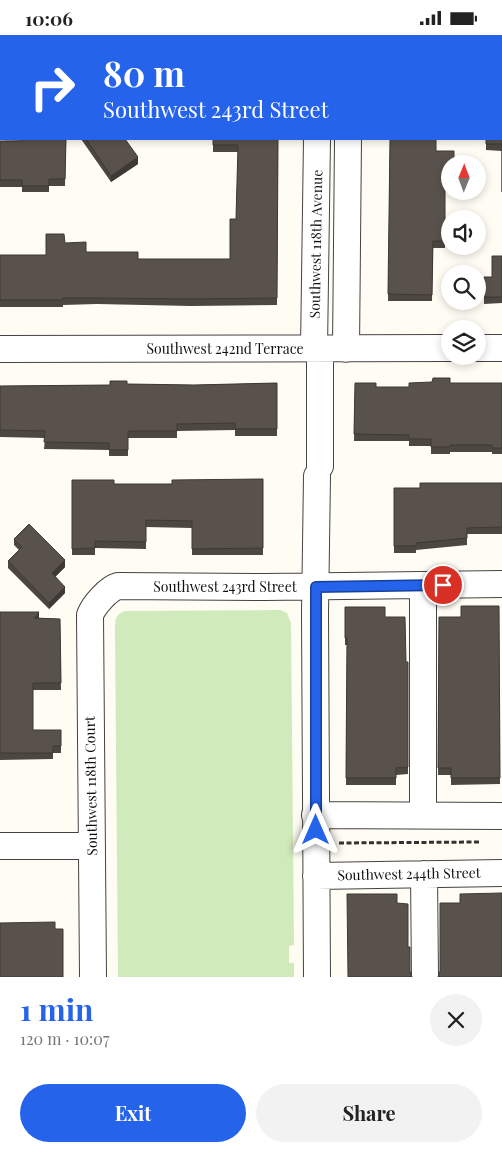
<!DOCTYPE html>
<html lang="en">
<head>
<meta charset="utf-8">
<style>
	:root { --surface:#fff; --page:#f2f2f2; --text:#222; --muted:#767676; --accent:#2563eb }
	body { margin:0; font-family:"Playfair Display",serif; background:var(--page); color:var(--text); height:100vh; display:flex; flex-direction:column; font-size:19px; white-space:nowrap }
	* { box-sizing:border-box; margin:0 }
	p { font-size:16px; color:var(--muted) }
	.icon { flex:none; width:28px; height:28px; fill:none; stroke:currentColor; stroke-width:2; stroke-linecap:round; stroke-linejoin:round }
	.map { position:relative; height:942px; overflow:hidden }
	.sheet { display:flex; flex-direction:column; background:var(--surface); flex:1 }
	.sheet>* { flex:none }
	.top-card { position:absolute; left:0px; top:0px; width:502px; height:105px; box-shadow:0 2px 8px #0003; background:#2563eb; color:#fff; overflow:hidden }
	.needle { width:32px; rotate:1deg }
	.controls { position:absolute; left:441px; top:120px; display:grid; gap:10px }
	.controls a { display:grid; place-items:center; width:45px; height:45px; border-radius:50%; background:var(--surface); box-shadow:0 2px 8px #0003; font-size:25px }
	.pin { position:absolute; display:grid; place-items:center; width:42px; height:42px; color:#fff; margin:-21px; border:2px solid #fff; border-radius:50%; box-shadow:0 1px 5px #0007 }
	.me { position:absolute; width:55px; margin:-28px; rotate:0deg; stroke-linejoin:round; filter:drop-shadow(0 0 4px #0008) }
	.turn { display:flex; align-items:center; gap:18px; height:105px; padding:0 20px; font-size:22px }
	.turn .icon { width:65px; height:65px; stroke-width:2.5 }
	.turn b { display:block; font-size:35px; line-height:42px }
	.round { display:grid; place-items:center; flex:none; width:52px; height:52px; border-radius:26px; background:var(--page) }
	.overview { display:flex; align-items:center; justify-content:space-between; height:85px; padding:0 20px }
	h1 { font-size:30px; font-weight:700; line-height:38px; color:var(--accent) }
	.action { display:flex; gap:10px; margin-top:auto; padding:10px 20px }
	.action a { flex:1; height:58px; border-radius:30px; background:var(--accent); color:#fff; font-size:20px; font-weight:700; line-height:58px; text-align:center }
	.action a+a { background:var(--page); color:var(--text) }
	.status { display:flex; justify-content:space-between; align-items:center; height:35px; padding:0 25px; background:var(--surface); direction:ltr }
	.status svg { height:14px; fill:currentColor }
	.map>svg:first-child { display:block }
</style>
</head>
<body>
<div class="status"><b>10:06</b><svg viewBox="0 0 49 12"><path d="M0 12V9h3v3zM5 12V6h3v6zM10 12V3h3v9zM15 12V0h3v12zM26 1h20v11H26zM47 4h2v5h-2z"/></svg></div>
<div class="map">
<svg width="502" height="942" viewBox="0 0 502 942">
	<rect width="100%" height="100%" fill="#fffdf3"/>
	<path fill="#d1eabc" d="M281,575L287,578L291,588L294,910L289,911V928H294V942H118L115,598C115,588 114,578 126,576Z"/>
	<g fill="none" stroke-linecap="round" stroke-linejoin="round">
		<g stroke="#434343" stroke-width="28">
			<path id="minor" d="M73,0V1
				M319,1V0
				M349,1V0
				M0,68H1
				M478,313H502
				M0,314L450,313
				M314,314L317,104
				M346,314L348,104
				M320,431V314
				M423,550V780
				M315,780L502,781
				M0,811H92
				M424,839L425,942
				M316,841L502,838
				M93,942L90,580C94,570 108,554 118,551L265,552L502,549
				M317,942L315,579L317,441"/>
		</g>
		<path stroke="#323232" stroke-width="3" stroke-dasharray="5 2.5" stroke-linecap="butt" d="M339,808L480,807"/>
		<use href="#minor" stroke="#fff" stroke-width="26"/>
	</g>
	<path fill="#4d4741" d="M502,0V164V116L486,115V104H501Z
		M66,104L65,151H49V157H22V152H0V106Z
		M81,104H125L138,129L111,147Z
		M213,104H278L277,270L191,271L97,269L63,270V272H0V220H46L65,208L86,217L138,224H230L236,184L238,117H213Z
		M390,104L436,116L450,129V142H445V213H433L432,266H388Z
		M502,221V268L484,269V242H492Z
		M277,348V401H235V395L177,396V403H128V421H109V415L44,414L45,403L0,402V351L110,350L127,349L194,350Z
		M355,348L376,352H409L450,348H502V419H492V417H450V419H431V411H409V406H354Z
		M263,444V520H192V493L146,492V514L95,513V520H72V445L114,449H172Z
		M502,448V499H467V510L416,515V518H394V453H420Z
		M14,504L65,532L55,542L65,558L49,574L8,533V526L19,515L14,510Z
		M499,571L500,749L451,750V740H438L439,582H461Z
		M345,572L385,582L406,627H408V739L396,740V750H346L347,610H345Z
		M0,577L39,583L60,584L61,655H33V695H61V718H53V724L0,725Z"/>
	<path fill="#3e3935" d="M145,0H159L156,1H143Z
		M138,122V129L111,147V141Z
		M65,525V532L52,545V538Z
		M65,552V558L49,574V568Z
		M39,577V584L34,583Z"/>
	<path fill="#59524c" stroke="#3e3935" d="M123,0H145L143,1H123Z
		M234,0H279V1H234Z
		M391,0H453V1H391Z
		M495,0H502V157V109H486V104H501V1H495Z
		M22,104H66L65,144H49V151H22V145H0V106H22Z
		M86,104H125L138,122L111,141Z
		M213,104H278L277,263L191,264L97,263H63V265H0V220H46V199H64L65,208L86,207V217H138V224H230V184H236L238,110H213Z
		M390,104H436V116H454V129H450V136H445V206H433L432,260L388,259Z
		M492,221H502V262H484V242H492Z
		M433,343H450V348H502V413H492V410H450V412H431V404H409V400L354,399L355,348H376V352H409V348L432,347Z
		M110,346H127V349L194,350L277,348V394H235V388L177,389V396H128V415H109V408L44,407L45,396L0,395V351L110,350Z
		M263,444V513L192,514V486L146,485V507L95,506V513L72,514V445H114V449H172V445Z
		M420,448H502V492L467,493V503L416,508V511H394V453H420Z
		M29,489L65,525L52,538L65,552L49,568L8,526L22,512L14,504Z
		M461,571H499L500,743H451V733H438L439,582H461Z
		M345,572H385V582H405L406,627H408V732L396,733V743H346L347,603H345Z
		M0,577H39L34,583L60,584L61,648H33V695H61V711H53V718H0Z
		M502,858V942H438L440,936V868H460V859Z
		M347,859H397V868L408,869V912H410V936L412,942H348Z
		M55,887V894H63V942H0V888Z"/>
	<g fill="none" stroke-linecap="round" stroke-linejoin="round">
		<g stroke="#184099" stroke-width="12">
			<path id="route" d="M316,795V552L443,550"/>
		</g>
		<use href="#route" stroke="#2563eb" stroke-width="9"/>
	</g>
	<g text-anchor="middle" stroke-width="5" stroke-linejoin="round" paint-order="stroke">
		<g font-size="14" fill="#101010" stroke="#fff">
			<text transform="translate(316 209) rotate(-89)" y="5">Southwest 118th Avenue</text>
			<text x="225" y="319">Southwest 242nd Terrace</text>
			<text x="225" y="557">Southwest 243rd Street</text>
			<text transform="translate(91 751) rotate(-91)" y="5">Southwest 118th Court</text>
			<text transform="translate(409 839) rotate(-1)" y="5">Southwest 244th Street</text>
		</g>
	</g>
</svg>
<div class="controls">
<a><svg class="needle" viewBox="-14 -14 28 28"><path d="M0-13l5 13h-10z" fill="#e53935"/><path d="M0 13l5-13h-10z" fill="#767676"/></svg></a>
<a><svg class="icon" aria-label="sound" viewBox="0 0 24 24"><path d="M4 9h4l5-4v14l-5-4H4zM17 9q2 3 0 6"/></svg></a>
<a><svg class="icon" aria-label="search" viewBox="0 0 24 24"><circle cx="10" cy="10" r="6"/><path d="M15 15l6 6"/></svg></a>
<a><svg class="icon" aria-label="layers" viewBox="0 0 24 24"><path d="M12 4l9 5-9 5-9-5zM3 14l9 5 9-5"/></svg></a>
</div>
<div class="pin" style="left:443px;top:550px;background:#d93025"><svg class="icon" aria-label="arrive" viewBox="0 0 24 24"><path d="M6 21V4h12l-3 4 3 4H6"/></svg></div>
<svg class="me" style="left:316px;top:795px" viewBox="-20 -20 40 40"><path d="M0-17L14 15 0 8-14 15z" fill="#2563eb" stroke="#fff" stroke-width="4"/></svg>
<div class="top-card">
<div class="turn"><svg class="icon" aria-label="right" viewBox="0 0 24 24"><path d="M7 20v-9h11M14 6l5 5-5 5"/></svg><div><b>80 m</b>Southwest 243rd Street</div></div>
</div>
</div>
<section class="sheet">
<div class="overview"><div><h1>1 min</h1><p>120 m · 10:07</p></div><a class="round"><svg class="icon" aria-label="close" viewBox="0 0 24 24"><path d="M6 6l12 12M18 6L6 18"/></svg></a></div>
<div class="action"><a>Exit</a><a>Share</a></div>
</section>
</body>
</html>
